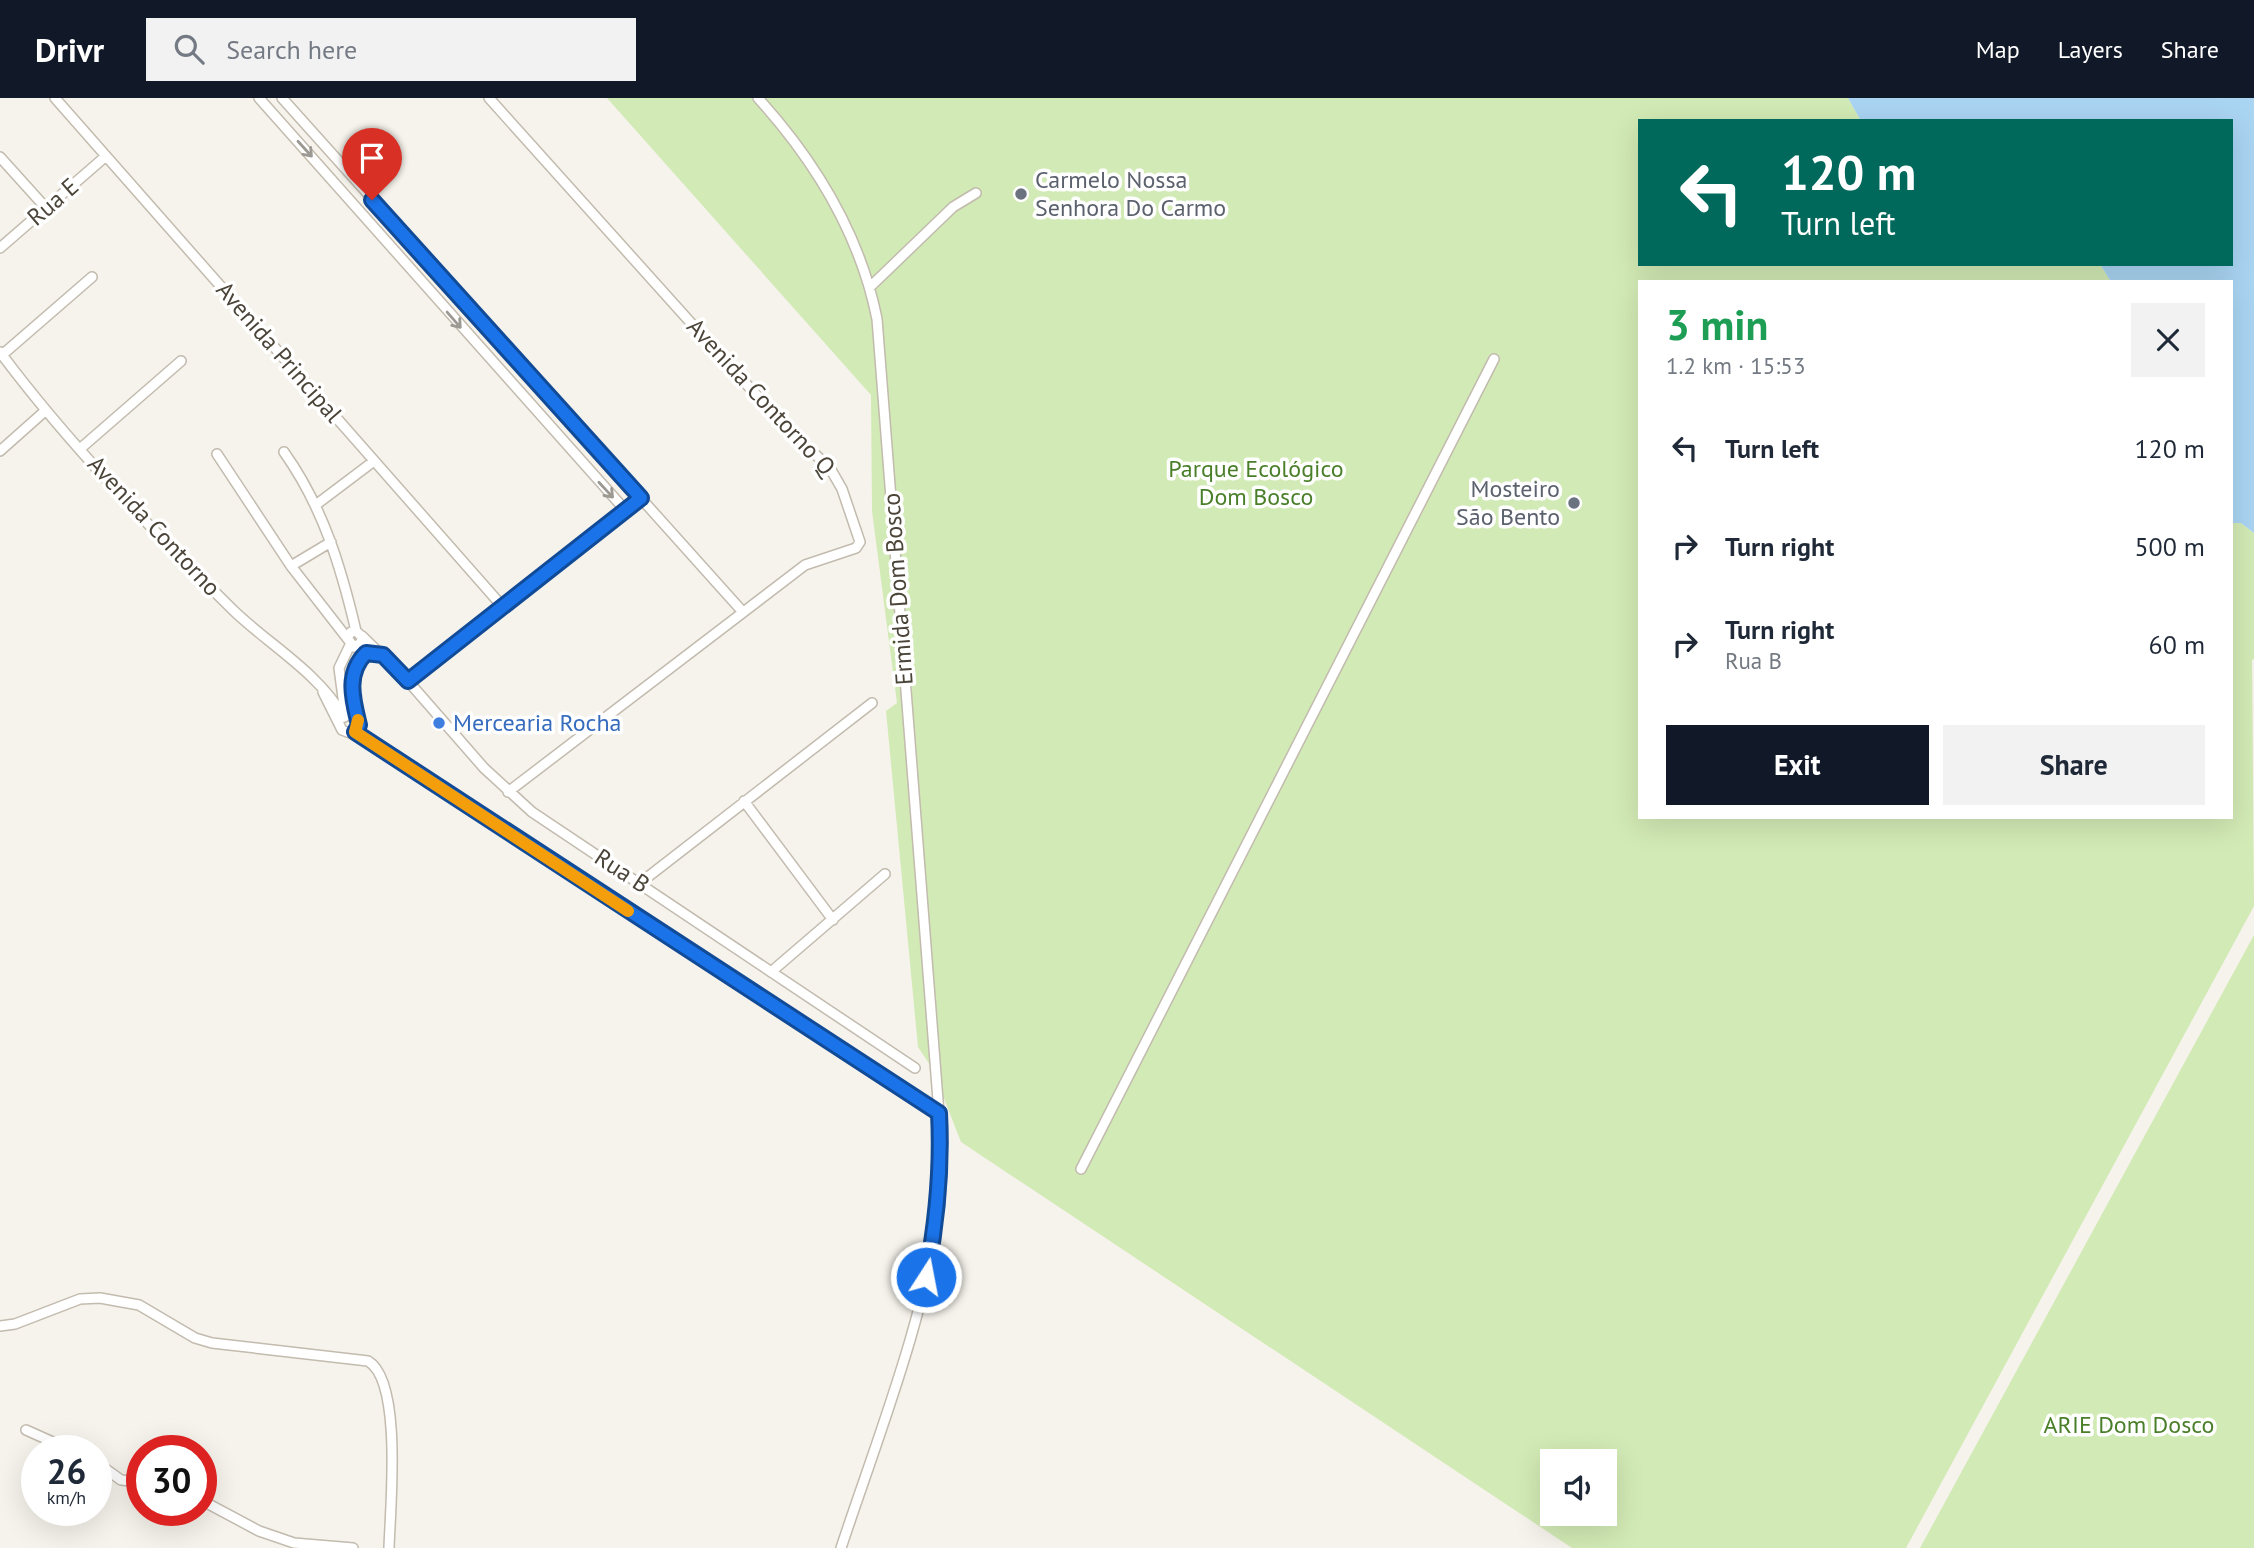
<!DOCTYPE html>
<html lang="en">
<head>
<meta charset="utf-8">
<style>
	:root { --surface:#fff; --page:#f2f2f3; --text:#1f2937; --muted:#747a83; --accent:#111827 }
	body { margin:0; font-family:"PT Sans",sans-serif; background:var(--page); color:var(--text); height:100vh; display:flex; flex-direction:column; font-size:26px; white-space:nowrap }
	* { box-sizing:border-box; margin:0 }
	p { font-size:23px; color:var(--muted) }
	.icon { flex:none; width:38px; height:38px; fill:none; stroke:currentColor; stroke-width:2; stroke-linecap:round; stroke-linejoin:round }
	.map { position:relative; flex:1; overflow:hidden }
	.sheet { position:absolute; left:1638px; top:182px; width:595px; height:539px; display:flex; flex-direction:column; background:var(--surface); border-radius:0px; box-shadow:0 7px 28px #0002 }
	.sheet>* { flex:none }
	.hud { position:absolute; left:1638px; top:21px; width:595px; height:147px; border-radius:0px; box-shadow:0 7px 28px #0002; background:#00695c; color:#fff; overflow:hidden }
	.buttons { position:absolute; left:1540px; top:1351px; display:grid; gap:14px }
	.buttons a { display:grid; place-items:center; width:77px; height:77px; border-radius:0px; background:var(--surface); box-shadow:0 7px 28px #0002; font-size:35px }
	.speed { position:absolute; left:21px; top:1337px; display:flex; gap:14px; font-size:35px; font-weight:700; text-align:center }
	.speed>* { display:grid; place-content:center; width:91px; height:91px; border-radius:50%; background:var(--surface); box-shadow:0 7px 28px #0002; line-height:1 }
	.speed small { font-size:18px; font-weight:400 }
	.speed .limit { border:10px solid #d22; background:#fff; color:#111 }
	.pin { position:absolute; display:grid; place-items:center; width:60px; height:60px; color:#fff; margin:-72px -30px; border-radius:50% 50% 50% 0; rotate:-45deg; box-shadow:0 0 7px #0007 }
	.pin .icon { rotate:45deg }
	.me { position:absolute; width:77px; margin:-38px; rotate:11deg; stroke-linejoin:round; filter:drop-shadow(0 0 5px #0008) }
	.turn { display:flex; align-items:center; gap:24px; height:147px; padding:0 28px; font-size:32px }
	.turn .icon { width:91px; height:91px; stroke-width:2.5 }
	.turn b { display:block; font-size:49px; line-height:60px }
	.round { display:grid; place-items:center; flex:none; width:74px; height:74px; border-radius:0px; background:var(--page) }
	.overview { display:flex; align-items:center; justify-content:space-between; height:119px; padding:0 28px }
	h1 { font-size:42px; font-weight:700; line-height:52px; color:#1e9e55 }
	.action { display:flex; gap:14px; margin-top:auto; padding:14px 28px }
	.action a { flex:1; height:80px; border-radius:0px; background:var(--accent); color:#fff; font-size:28px; font-weight:700; line-height:80px; text-align:center }
	.action a+a { background:var(--page); color:var(--text) }
	ul { padding:0; list-style:none }
	li { display:flex; align-items:center; gap:21px; height:98px; padding:0 28px }
	li div { flex:1 }
	li b { display:block; font-size:26px }
	li em { font-style:normal }
	header { display:flex; align-items:center; gap:42px; box-sizing:border-box; height:98px; padding:0 35px; background:var(--accent); color:#fff }
	header strong { font-size:33px }
	nav { display:flex; gap:38px; margin-inline-start:auto; font-size:24px }
	.search { width:490px; height:63px; background:var(--page); display:flex; align-items:center; gap:18px; box-sizing:border-box; padding:0 24px; border-radius:0px; color:var(--muted); font-size:26px }
	.map>svg:first-child { display:block }
</style>
</head>
<body>
<header>
<strong>Drivr</strong>
<div class="search"><svg class="icon" aria-label="search" viewBox="0 0 24 24"><circle cx="10" cy="10" r="6"/><path d="M15 15l6 6"/></svg>Search here</div>
<nav><a>Map</a><a>Layers</a><a>Share</a></nav>
</header>
<div class="map">
<svg width="2254" height="1450" viewBox="0 0 2254 1450">
	<rect width="100%" height="100%" fill="#f6f3ec"/>
	<path fill="#d2eab5" fill-rule="evenodd" d="M607,0H1848L1861,23H1640V166H2100L2111,184H1640V719H2231V425H2241L2254,435V561L2252,562L2254,808L1906,1450H1572L961,1044L932,970L918,949L886,613L897,605L872,413L871,297ZM1552,1363H1605V1416H1552Z
		M2254,837V1450H1920Z"/>
	<path fill="#a9d4f2" d="M1848,0H2254V435L2241,425H2231V184H2111L2100,166H2231V23H1861Z"/>
	<g fill="none" stroke-linecap="round" stroke-linejoin="round">
		<g stroke="#c2bbae" stroke-width="12">
			<path id="street" d="M55,0L502,508
				M259,0L626,413
				M282,0L742,513
				M489,0L735,274L795,338L830,370L842,391L860,444L856,450L805,467L508,694
				M758,0C816,64 860,136 877,221L939,1015C941,1044 943,1072 940,1100C928,1214 877,1341 841,1450
				M0,59L46,110
				M0,150L106,58
				M870,189L953,109L976,95
				M0,254C67,344 153,433 233,512C268,546 319,575 343,618
				M2,257L92,179
				M81,350L181,263
				M0,353L45,313
				M284,354C323,409 341,469 356,533L362,539L361,545L354,549L347,540L351,534L356,533
				M217,356L291,468L347,540
				M317,406L374,363
				M291,468L331,444
				M362,538L408,583L484,670L532,714L915,970
				M408,583L641,400
				M323,594L342,632L350,635L358,631L356,619L351,616L342,620
				M345,615L339,570L350,547
				M356,619C351,596 347,574 366,555L383,557
				M354,634L939,1015
				M744,703L833,822
				M640,785L872,605
				M771,874L885,776
				M1081,1071L1494,261
				M0,1228L15,1226L80,1201L100,1200L139,1207L195,1240L212,1245L368,1263C403,1283 390,1412 389,1450
				M26,1332L73,1353
				M96,1364L121,1382L142,1384
				M201,1402L259,1433L294,1445L353,1450"/>
		</g>
		<use href="#street" stroke="#fff" stroke-width="9"/>
	</g>
	<defs><path id="oneway-shaft" d="M-6 0H5M1.5-3L5.5 0L1.5 3" fill="none" stroke-width="1.6" stroke-linecap="round" stroke-linejoin="round" transform="scale(1.75)"/></defs>
	<g stroke="#9c9892">
		<use href="#oneway-shaft" transform="translate(305 51) rotate(48)"/>
		<use href="#oneway-shaft" transform="translate(454 222) rotate(49)"/>
		<use href="#oneway-shaft" transform="translate(606 392) rotate(47)"/>
	</g>
	<g fill="none" stroke-linecap="round" stroke-linejoin="round">
		<g stroke="#114b97" stroke-width="18">
			<path id="route" d="M372,102L641,400L408,583L383,557L366,555C345,576 353,602 359,627L355,634L939,1015C942,1072 937,1123 926,1179"/>
		</g>
		<use href="#route" stroke="#1a73e8" stroke-width="12"/>
		<path stroke="#f59e0b" stroke-width="12" d="M358,622L355,634L628,813"/>
	</g>
	<g fill="#6b7280" stroke="#fff" stroke-width="2.5">
		<circle cx="1021" cy="96" r="7"/>
		<circle cx="1574" cy="405" r="7"/>
	</g>
	<circle fill="#3f7fe0" stroke="#fff" stroke-width="2.5" cx="439" cy="625" r="7"/>
	<g text-anchor="middle" stroke-width="7" stroke-linejoin="round" paint-order="stroke">
		<g font-size="24" fill="#5b616d" stroke="#fff" text-anchor="start">
			<text x="1035" y="90">Carmelo Nossa<tspan x="1035" dy="28">Senhora Do Carmo</tspan></text>
			<text x="1560" y="399" text-anchor="end">Mosteiro<tspan x="1560" dy="28">São Bento</tspan></text>
		</g>
		<g font-size="24" fill="#4b4439" stroke="#fff">
			<text transform="translate(53 104) rotate(-41)" y="8">Rua E</text>
			<text transform="translate(279 254) rotate(49)" y="8">Avenida Principal</text>
			<text transform="translate(761 299) rotate(47)" y="8">Avenida Contorno Q</text>
			<text transform="translate(154 428) rotate(47)" y="8">Avenida Contorno</text>
			<text transform="translate(898 491) rotate(-94)" y="8">Ermida Dom Bosco</text>
			<text transform="translate(622 773) rotate(33)" y="8">Rua B</text>
		</g>
		<g font-size="24" fill="#4a7f2a" stroke="#fff">
			<text x="1256" y="379">Parque Ecológico<tspan x="1256" dy="28">Dom Bosco</tspan></text>
			<text x="2129" y="1335">ARIE Dom Dosco</text>
		</g>
		<g font-size="24" fill="#366cbe" stroke="#fff" text-anchor="start">
			<text x="453" y="633">Mercearia Rocha</text>
		</g>
	</g>
</svg>
<div class="buttons">
<a><svg class="icon" aria-label="sound" viewBox="0 0 24 24"><path d="M4 9h4l5-4v14l-5-4H4zM17 9q2 3 0 6"/></svg></a>
</div>
<div class="speed"><div>26<small>km/h</small></div><div class="limit">30</div></div>
<div class="pin" style="left:372px;top:102px;background:#d93025"><svg class="icon" aria-label="arrive" viewBox="0 0 24 24"><path d="M6 21V4h12l-3 4 3 4H6"/></svg></div>
<svg class="me" style="left:926px;top:1179px" viewBox="-20 -20 40 40"><circle r="17" fill="#1a73e8" stroke="#fff" stroke-width="3"/><path d="M0-11L8 9 0 5-8 9z" fill="#fff"/></svg>
<div class="hud">
<div class="turn"><svg class="icon" aria-label="left" viewBox="0 0 24 24"><path d="M17 20v-9H6M10 6l-5 5 5 5"/></svg><div><b>120 m</b>Turn left</div></div>
</div>
<section class="sheet">
<div class="overview"><div><h1>3 min</h1><p>1.2 km · 15:53</p></div><a class="round"><svg class="icon" aria-label="close" viewBox="0 0 24 24"><path d="M6 6l12 12M18 6L6 18"/></svg></a></div>
<ul>
<li><svg class="icon" aria-label="left" viewBox="0 0 24 24"><path d="M17 20v-9H6M10 6l-5 5 5 5"/></svg><div><b>Turn left</b></div><em>120 m</em></li>
<li><svg class="icon" aria-label="right" viewBox="0 0 24 24"><path d="M7 20v-9h11M14 6l5 5-5 5"/></svg><div><b>Turn right</b></div><em>500 m</em></li>
<li><svg class="icon" aria-label="right" viewBox="0 0 24 24"><path d="M7 20v-9h11M14 6l5 5-5 5"/></svg><div><b>Turn right</b><p>Rua B</p></div><em>60 m</em></li>
</ul>
<div class="action"><a>Exit</a><a>Share</a></div>
</section>
</div>
</body>
</html>
